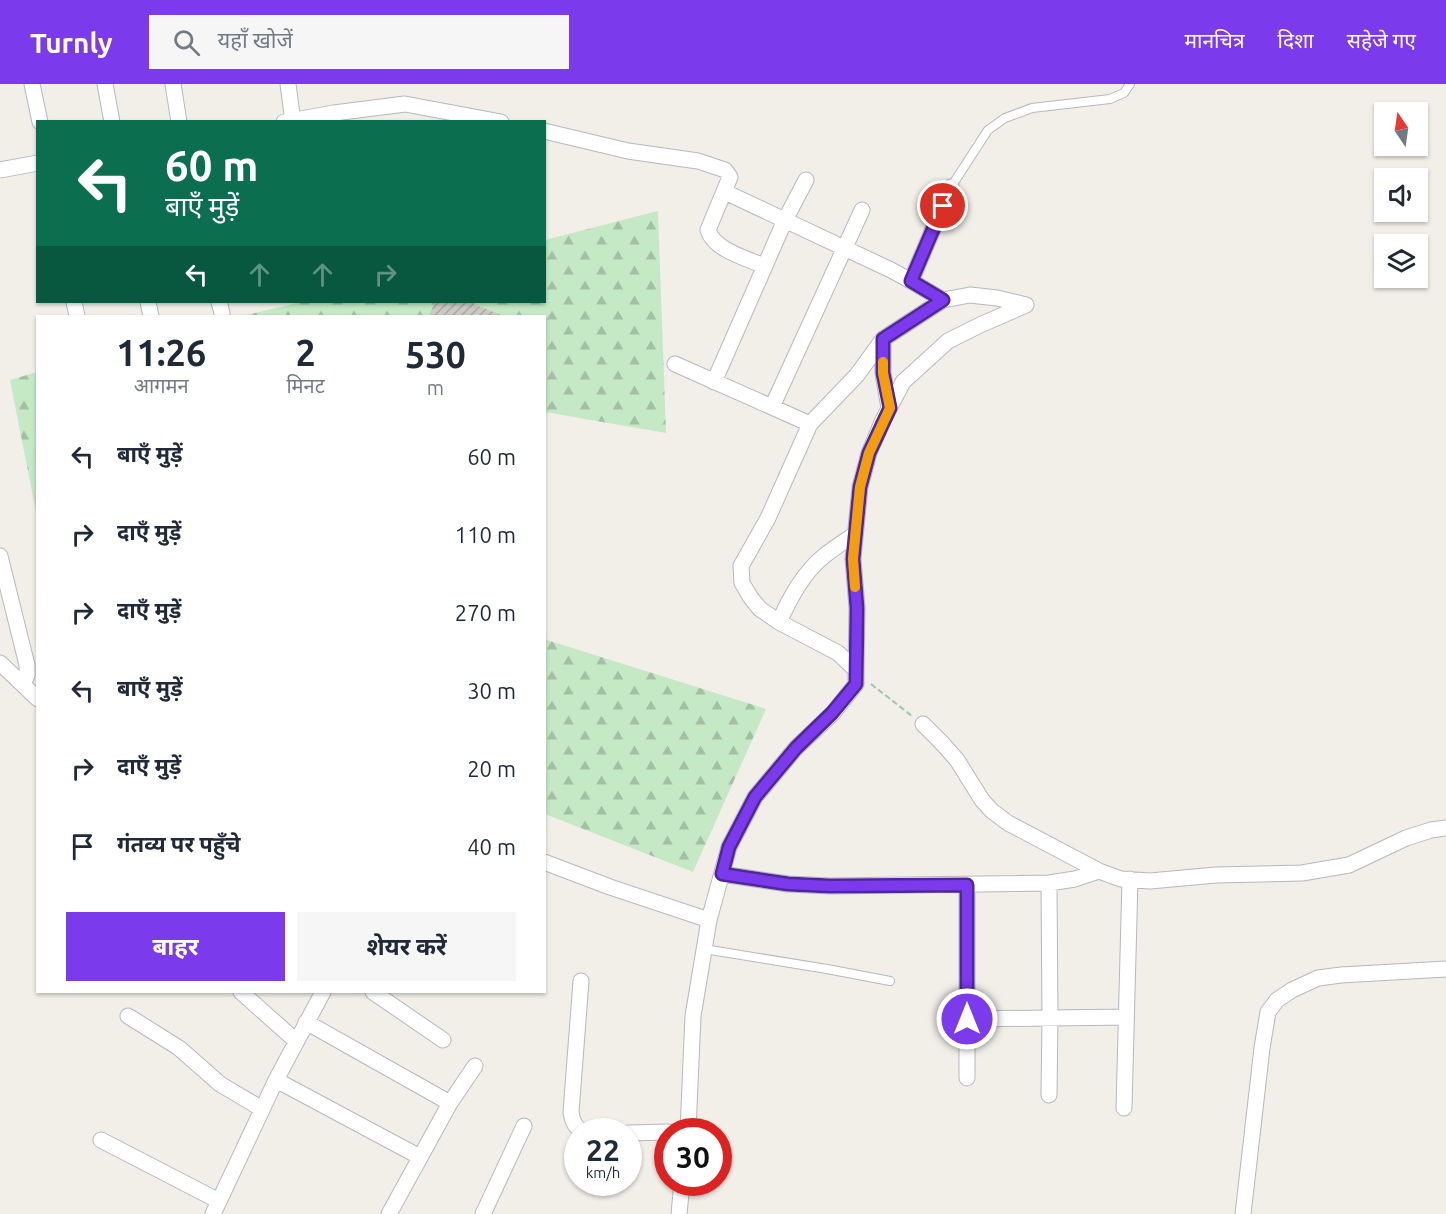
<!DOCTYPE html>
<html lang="hi">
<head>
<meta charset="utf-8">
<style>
	:root { --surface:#fff; --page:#f6f6f7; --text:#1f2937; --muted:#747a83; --accent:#7c3aed }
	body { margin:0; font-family:Ubuntu,"Noto Sans Devanagari",sans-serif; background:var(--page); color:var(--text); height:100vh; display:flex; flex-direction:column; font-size:22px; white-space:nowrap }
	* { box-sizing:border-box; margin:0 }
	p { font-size:20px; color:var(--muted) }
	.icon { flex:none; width:33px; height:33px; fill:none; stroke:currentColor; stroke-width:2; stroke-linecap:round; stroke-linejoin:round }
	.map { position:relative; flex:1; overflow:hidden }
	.panel { position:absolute; left:36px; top:231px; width:510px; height:678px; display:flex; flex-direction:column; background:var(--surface); border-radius:0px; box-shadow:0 2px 4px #0004 }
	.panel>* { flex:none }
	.hud { position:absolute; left:36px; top:36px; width:510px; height:183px; border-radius:0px; box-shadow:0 2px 4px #0004; background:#0b6e4f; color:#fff; overflow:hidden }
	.needle { width:39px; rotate:347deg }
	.fabs { position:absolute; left:1374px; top:18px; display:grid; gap:12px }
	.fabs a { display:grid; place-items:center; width:54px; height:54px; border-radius:0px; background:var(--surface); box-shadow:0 2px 4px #0004; font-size:30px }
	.speed { position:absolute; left:564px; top:1034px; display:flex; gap:12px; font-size:30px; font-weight:700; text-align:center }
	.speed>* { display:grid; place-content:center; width:78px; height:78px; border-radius:50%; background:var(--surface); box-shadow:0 2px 4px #0004; line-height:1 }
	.speed small { font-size:15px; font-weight:400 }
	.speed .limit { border:9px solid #d22; background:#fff; color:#111 }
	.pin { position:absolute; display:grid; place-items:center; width:51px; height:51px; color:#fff; margin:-26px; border:3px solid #fff; border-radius:50%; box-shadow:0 2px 6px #0007 }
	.me { position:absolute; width:66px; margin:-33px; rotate:0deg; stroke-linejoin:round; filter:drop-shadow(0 0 4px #0008) }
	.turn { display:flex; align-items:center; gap:21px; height:126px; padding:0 30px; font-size:27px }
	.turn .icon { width:78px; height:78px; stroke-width:2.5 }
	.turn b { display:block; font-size:42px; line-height:51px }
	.lanes { display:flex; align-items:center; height:57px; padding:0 30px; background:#0003; justify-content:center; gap:30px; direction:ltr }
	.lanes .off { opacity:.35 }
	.eta { display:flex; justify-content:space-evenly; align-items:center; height:102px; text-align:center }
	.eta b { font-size:36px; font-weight:700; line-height:42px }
	.button { display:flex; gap:12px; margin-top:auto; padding:12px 30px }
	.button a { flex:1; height:69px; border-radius:0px; background:var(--accent); color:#fff; font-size:24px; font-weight:700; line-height:69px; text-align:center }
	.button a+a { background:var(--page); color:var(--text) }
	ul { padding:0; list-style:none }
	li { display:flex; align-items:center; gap:18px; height:78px; padding:0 30px }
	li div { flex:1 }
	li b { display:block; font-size:22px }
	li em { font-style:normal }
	header { display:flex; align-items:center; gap:36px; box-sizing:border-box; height:84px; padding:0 30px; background:var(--accent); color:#fff }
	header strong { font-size:28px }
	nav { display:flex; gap:33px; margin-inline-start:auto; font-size:21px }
	.search { width:420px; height:54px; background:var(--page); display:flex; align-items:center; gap:15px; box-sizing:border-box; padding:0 21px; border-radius:0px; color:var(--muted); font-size:22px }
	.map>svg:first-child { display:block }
</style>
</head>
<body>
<header>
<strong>Turnly</strong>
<div class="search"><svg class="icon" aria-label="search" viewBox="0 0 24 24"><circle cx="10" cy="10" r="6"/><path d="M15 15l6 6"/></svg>यहाँ खोजें</div>
<nav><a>मानचित्र</a><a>दिशा</a><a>सहेजे गए</a></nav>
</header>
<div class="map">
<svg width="1446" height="1130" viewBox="0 0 1446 1130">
	<defs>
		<pattern id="forest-firs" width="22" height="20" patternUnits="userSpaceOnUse" patternTransform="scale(1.5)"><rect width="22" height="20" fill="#c5e8c5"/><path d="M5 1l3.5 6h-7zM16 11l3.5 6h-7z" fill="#a3c0a4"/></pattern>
		<pattern id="building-hatch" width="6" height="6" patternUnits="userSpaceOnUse" patternTransform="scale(1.5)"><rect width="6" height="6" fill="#cccac5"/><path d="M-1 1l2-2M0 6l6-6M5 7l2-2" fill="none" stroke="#a9a8a4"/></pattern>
	</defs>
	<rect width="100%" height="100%" fill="#f1efe8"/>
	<path fill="url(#forest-firs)" d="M658,127L666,349L545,328L544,232H242L301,218H544L545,156Z
		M37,288H38L37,433L10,296Z
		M544,555L766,625L693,788L545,730Z"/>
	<path fill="url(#building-hatch)" d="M435,218H468L504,232H429Z"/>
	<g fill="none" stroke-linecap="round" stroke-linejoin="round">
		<g stroke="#b5b8bc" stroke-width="10">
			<path id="service" d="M951,103L988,46L1005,34L1032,24L1110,15L1124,9L1130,0
				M704,865L827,885L890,897"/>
		</g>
		<g stroke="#b5b8bc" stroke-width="17">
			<path id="minor" d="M32,0L40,38
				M105,0L112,38
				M173,0L179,38
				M288,0L293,38
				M284,38L334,29L405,20L501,38
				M544,47L628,67L698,77L725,86L730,93L708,146C714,166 746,174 764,182
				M0,86L38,79
				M725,108L891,186L911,197L943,216
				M911,197L951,103
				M74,218L77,232
				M148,218L151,232
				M219,218L222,229
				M883,255V289L889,324
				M675,280L810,340
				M714,298L785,136L806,96
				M772,323L862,126
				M0,472L27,581V591L23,601
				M779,538C790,514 803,489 824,472C834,464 845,457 855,450
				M0,579L38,615
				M856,586L857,524L853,475L860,403L869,369L883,336L903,298L948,257L980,241L1026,221
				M923,640L941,658L957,676L982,716L992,727L1008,739L1099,787L1121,795L1150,797L1216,791L1302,789L1349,781L1406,754L1431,746L1446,744
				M544,778L610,803L709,836
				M722,790L788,800L830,802L1049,799L1075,795L1099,787
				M1049,799L1050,934L1049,1011
				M967,801V994
				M581,897L571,1028C572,1036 574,1043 582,1047
				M241,908L296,957
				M373,908L443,956
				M128,932L179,964L220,1000L262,1025
				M967,935L1126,933
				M306,938L450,1019
				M276,996L420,1073
				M1124,1024L1130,795
				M688,1047L693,932L709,836L729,763L755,713L796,664L833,629L856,600V586L838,569L779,538L760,525L751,514L742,499L741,482L768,434L810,340L857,291L883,255L943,216L970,211L997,214L1026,221
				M628,1049L668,1048
				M101,1056L219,1117
				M213,1130L276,996L323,908
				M389,1130L450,1019L475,982
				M483,1130L524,1042
				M679,1130L682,1098
				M1243,1130L1262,964L1268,928L1277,916L1292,906L1318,894L1341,891L1446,885"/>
		</g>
		<path stroke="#9cc7a9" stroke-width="2" stroke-dasharray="6 3" stroke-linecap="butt" d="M871,600L912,632"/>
		<use href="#service" stroke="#fff" stroke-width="8"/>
		<use href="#minor" stroke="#fff" stroke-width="15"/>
	</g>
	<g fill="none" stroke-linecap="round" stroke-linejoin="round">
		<g stroke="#51269a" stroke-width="15">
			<path id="route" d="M943,122L911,197L943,216L883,255V289L890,324L869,369L860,403L853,475L857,524L856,600L832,629L796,664L755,713L729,763L722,790L788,800L830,802L967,801V935"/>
		</g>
		<use href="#route" stroke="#7c3aed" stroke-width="10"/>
		<path stroke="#f59e0b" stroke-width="10" d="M855,503L853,475L860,403L869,369L890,324L883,289V278"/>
	</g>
</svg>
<div class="fabs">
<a><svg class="needle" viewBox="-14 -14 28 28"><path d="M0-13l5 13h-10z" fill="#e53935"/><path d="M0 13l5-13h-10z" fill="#747a83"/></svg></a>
<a><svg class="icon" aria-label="sound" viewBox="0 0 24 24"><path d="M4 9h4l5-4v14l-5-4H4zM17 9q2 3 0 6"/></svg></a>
<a><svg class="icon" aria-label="layers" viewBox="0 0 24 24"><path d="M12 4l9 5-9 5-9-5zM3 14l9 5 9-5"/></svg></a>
</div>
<div class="speed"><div>22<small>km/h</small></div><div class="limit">30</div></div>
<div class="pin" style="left:943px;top:122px;background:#d93025"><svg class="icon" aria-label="arrive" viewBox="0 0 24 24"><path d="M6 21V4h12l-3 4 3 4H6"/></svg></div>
<svg class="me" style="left:967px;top:935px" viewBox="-20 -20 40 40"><circle r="17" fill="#7c3aed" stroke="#fff" stroke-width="3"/><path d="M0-11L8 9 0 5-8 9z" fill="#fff"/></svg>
<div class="hud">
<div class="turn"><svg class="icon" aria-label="left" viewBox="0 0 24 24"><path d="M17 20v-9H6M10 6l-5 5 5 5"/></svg><div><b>60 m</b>बाएँ मुड़ें</div></div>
<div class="lanes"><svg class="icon" aria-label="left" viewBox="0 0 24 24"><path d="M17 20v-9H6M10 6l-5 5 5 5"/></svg><svg class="icon off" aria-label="ahead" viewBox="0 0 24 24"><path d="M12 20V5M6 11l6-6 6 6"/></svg><svg class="icon off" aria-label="ahead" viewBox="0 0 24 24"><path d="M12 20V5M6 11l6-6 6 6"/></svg><svg class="icon off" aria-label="right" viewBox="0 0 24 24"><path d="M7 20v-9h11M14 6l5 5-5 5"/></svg></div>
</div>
<section class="panel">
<div class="eta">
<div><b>11:26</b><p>आगमन</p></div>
<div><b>2</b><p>मिनट</p></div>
<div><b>530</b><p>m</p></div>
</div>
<ul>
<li><svg class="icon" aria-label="left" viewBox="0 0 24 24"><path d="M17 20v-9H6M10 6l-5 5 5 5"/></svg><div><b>बाएँ मुड़ें</b></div><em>60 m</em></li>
<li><svg class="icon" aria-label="right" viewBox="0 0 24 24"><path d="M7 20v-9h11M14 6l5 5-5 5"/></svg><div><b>दाएँ मुड़ें</b></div><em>110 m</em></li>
<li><svg class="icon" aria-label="right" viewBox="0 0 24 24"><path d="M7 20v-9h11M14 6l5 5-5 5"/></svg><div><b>दाएँ मुड़ें</b></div><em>270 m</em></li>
<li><svg class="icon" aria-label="left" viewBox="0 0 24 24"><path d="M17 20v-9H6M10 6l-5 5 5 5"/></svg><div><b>बाएँ मुड़ें</b></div><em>30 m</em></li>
<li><svg class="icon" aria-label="right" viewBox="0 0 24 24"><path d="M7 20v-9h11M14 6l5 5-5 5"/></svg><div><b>दाएँ मुड़ें</b></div><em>20 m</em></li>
<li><svg class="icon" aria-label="arrive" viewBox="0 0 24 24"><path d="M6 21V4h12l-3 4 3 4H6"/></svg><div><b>गंतव्य पर पहुँचे</b></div><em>40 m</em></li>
</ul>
<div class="button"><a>बाहर</a><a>शेयर करें</a></div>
</section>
</div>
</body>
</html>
